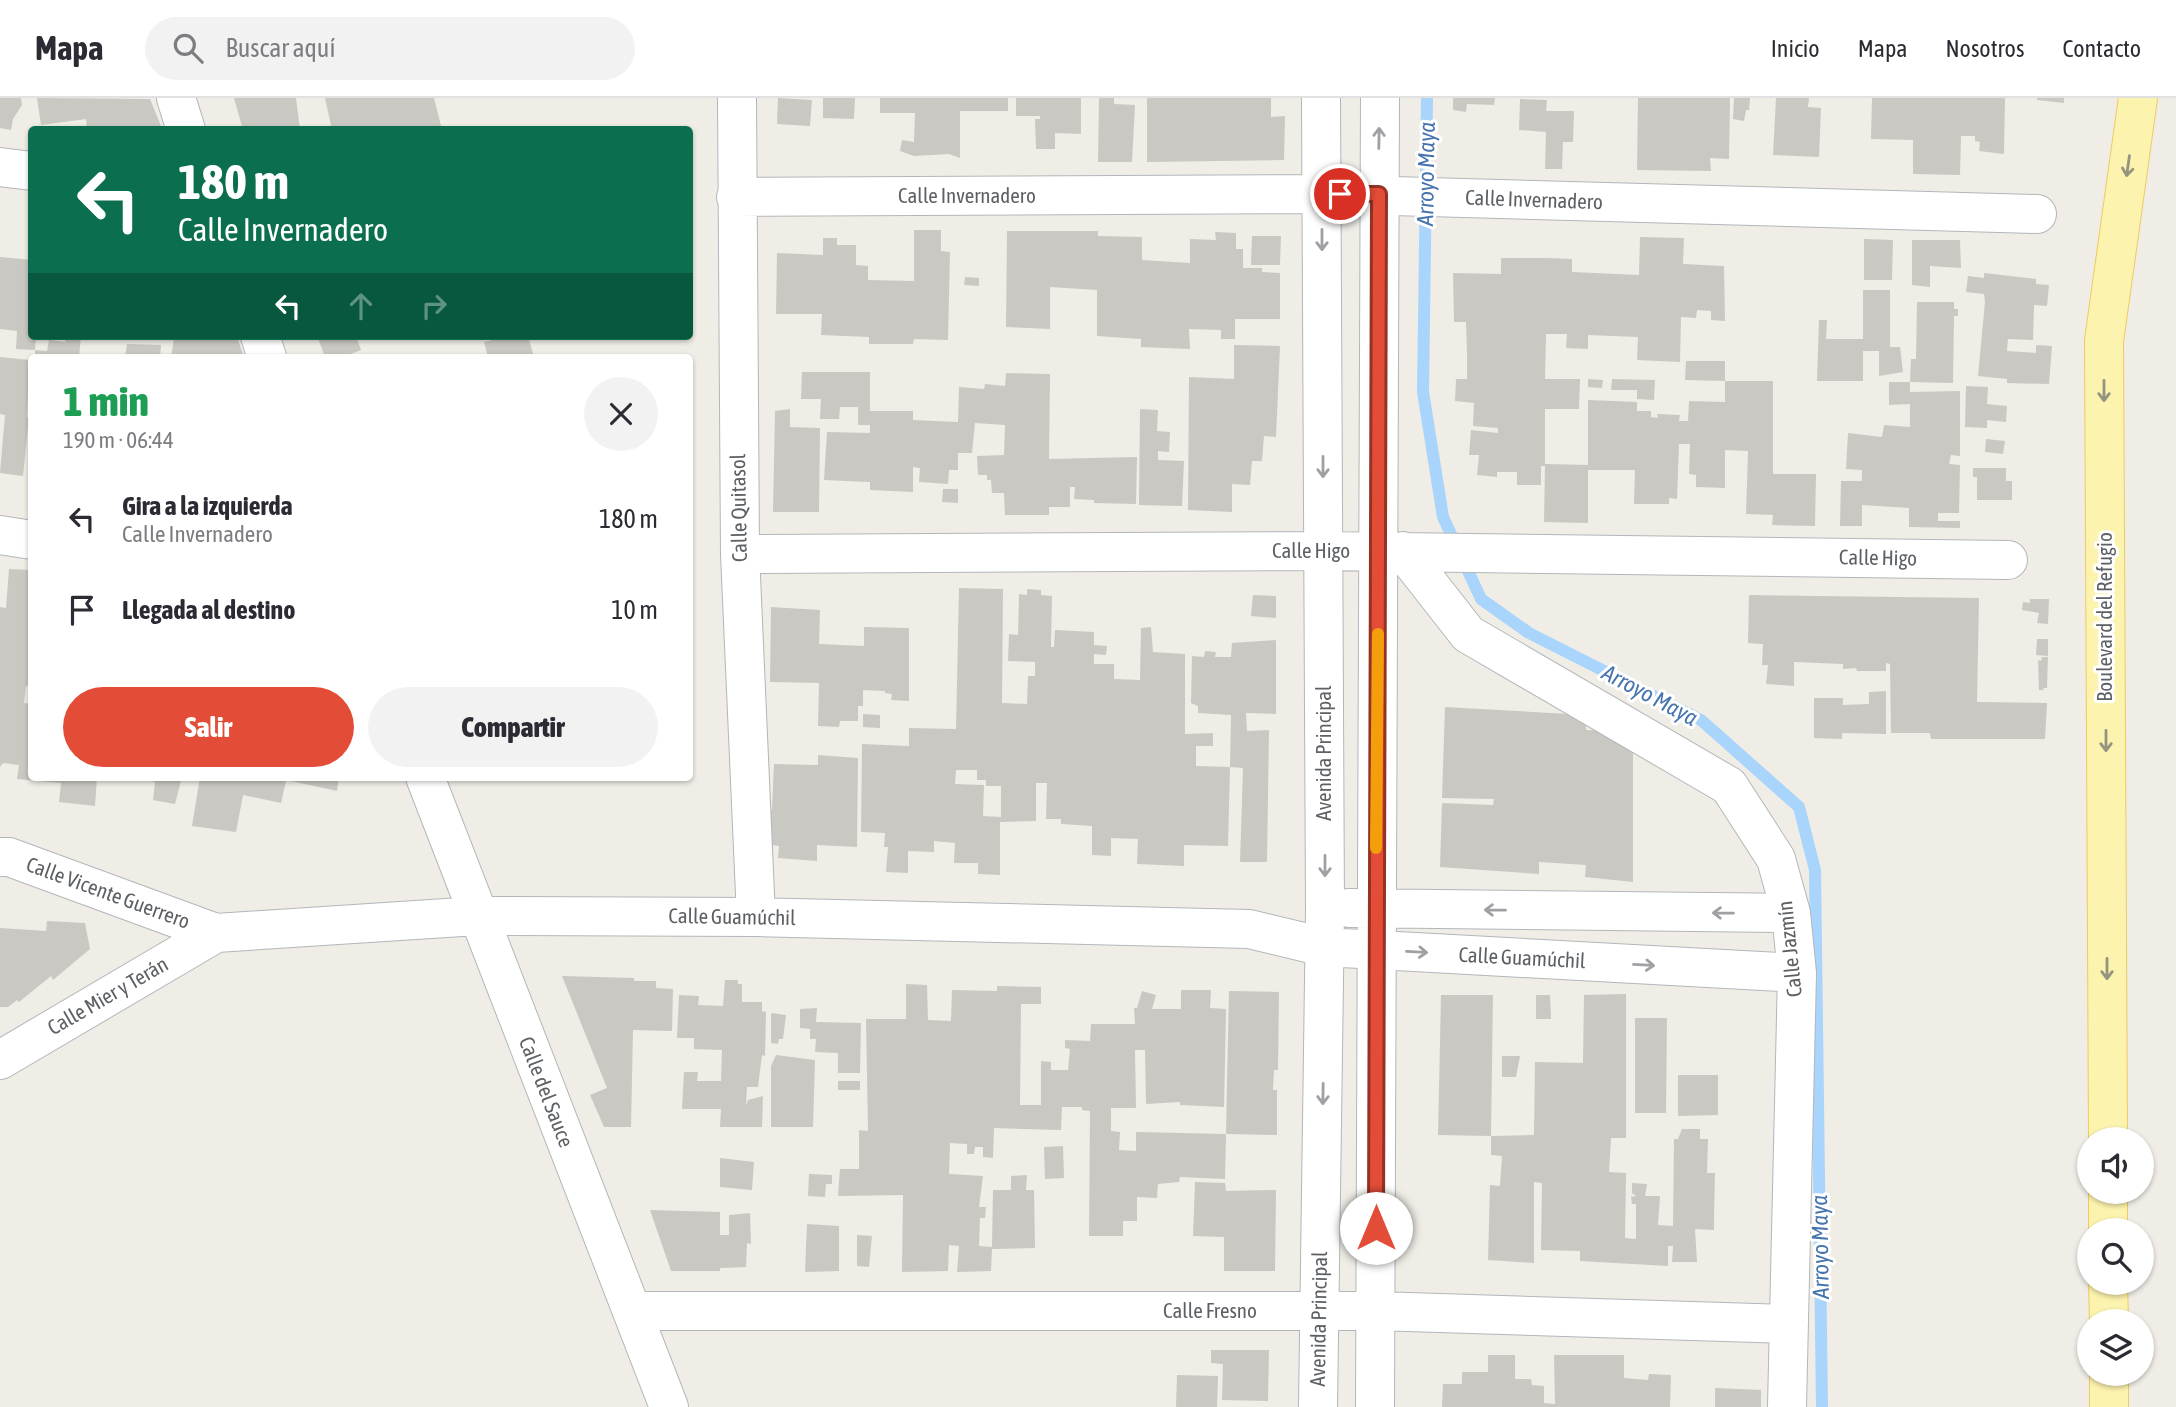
<!DOCTYPE html>
<html lang="es">
<head>
<meta charset="utf-8">
<style>
	:root { --surface:#fff; --page:#f2f2f3; --text:#2b2b33; --muted:#7c7c81; --line:#e1e1e2; --accent:#e34d38 }
	body { margin:0; font-family:"Asap Condensed",sans-serif; background:var(--page); color:var(--text); height:100vh; display:flex; flex-direction:column; font-size:26px; white-space:nowrap }
	* { box-sizing:border-box; margin:0 }
	p { font-size:23px; color:var(--muted) }
	.icon { flex:none; width:38px; height:38px; fill:none; stroke:currentColor; stroke-width:2; stroke-linecap:round; stroke-linejoin:round }
	.map { position:relative; flex:1; overflow:hidden }
	.drawer { position:absolute; left:28px; top:256px; width:665px; height:427px; display:flex; flex-direction:column; background:var(--surface); border-radius:7px; box-shadow:0 2px 5px #0004 }
	.drawer>* { flex:none }
	.guide { position:absolute; left:28px; top:28px; width:665px; height:214px; border-radius:7px; box-shadow:0 2px 5px #0004; background:#0b6e4f; color:#fff; overflow:hidden }
	.tools { position:absolute; left:2077px; top:1029px; display:grid; gap:14px }
	.tools a { display:grid; place-items:center; width:77px; height:77px; border-radius:50%; background:var(--surface); box-shadow:0 2px 5px #0004; font-size:35px }
	.pin { position:absolute; display:grid; place-items:center; width:60px; height:60px; color:#fff; margin:-30px; border:4px solid #fff; border-radius:50%; box-shadow:0 2px 7px #0007 }
	.me { position:absolute; width:77px; margin:-38px; rotate:0deg; stroke-linejoin:round; filter:drop-shadow(0 0 5px #0008) }
	.turn { display:flex; align-items:center; gap:24px; height:147px; padding:0 35px; font-size:32px }
	.turn .icon { width:91px; height:91px; stroke-width:2.5 }
	.turn b { display:block; font-size:49px; line-height:60px }
	.lanes { display:flex; align-items:center; height:66px; padding:0 35px; background:#0003; justify-content:center; gap:35px; direction:ltr }
	.lanes .off { opacity:.35 }
	.round { display:grid; place-items:center; flex:none; width:74px; height:74px; border-radius:37px; background:var(--page) }
	.overview { display:flex; align-items:center; justify-content:space-between; height:119px; padding:0 35px }
	h1 { font-size:42px; font-weight:800; line-height:52px; color:#1e9e55 }
	.primary-button { display:flex; gap:14px; margin-top:auto; padding:14px 35px }
	.primary-button a { flex:1; height:80px; border-radius:42px; background:var(--accent); color:#fff; font-size:28px; font-weight:800; line-height:80px; text-align:center }
	.primary-button a+a { background:var(--page); color:var(--text) }
	ul { padding:0; list-style:none }
	li { display:flex; align-items:center; gap:21px; height:91px; padding:0 35px }
	li div { flex:1 }
	li b { display:block; font-size:26px }
	li em { font-style:normal }
	header { display:flex; align-items:center; gap:42px; box-sizing:border-box; height:98px; padding:0 35px; background:var(--surface); border-bottom:2px solid var(--line) }
	header strong { font-size:33px }
	nav { display:flex; gap:38px; margin-inline-start:auto; font-size:24px }
	.search { width:490px; height:63px; background:var(--page); display:flex; align-items:center; gap:18px; box-sizing:border-box; padding:0 24px; border-radius:38px; color:var(--muted); font-size:26px }
	.map>svg:first-child { display:block }
</style>
</head>
<body>
<header>
<strong>Mapa</strong>
<div class="search"><svg class="icon" aria-label="search" viewBox="0 0 24 24"><circle cx="10" cy="10" r="6"/><path d="M15 15l6 6"/></svg>Buscar aquí</div>
<nav><a>Inicio</a><a>Mapa</a><a>Nosotros</a><a>Contacto</a></nav>
</header>
<div class="map">
<svg width="2176" height="1309" viewBox="0 0 2176 1309">
	<rect width="100%" height="100%" fill="#efede6"/>
	<g fill="none" stroke-linecap="round" stroke-linejoin="round">
		<path stroke="#a9d4fc" stroke-width="12" d="M1427,0L1423,294L1443,419L1481,501L1529,535L1701,622L1799,709L1815,772L1822,1309"/>
	</g>
	<path fill="#cac8c2" fill-rule="evenodd" d="M0,0H21L22,7L13,21L11,32L0,30Z
		M37,0L150,1L161,28L87,32L86,21L41,27Z
		M234,0H296L300,32H243Z
		M325,0H434L442,32H332Z
		M778,0L812,2L810,28L777,26Z
		M823,0H855L854,21L823,20Z
		M880,0H1008V13H960V60L949,56L914,58L900,53L902,42L914,44L915,15H880Z
		M1016,0H1081V36L1055,35V51H1036L1035,21H1040V18H1016Z
		M1099,0H1114V6L1135,7L1132,64H1098Z
		M1147,0H1271V19L1285,18L1284,62L1147,64Z
		M1453,0H1495L1494,7L1467,6L1466,14L1453,12Z
		M1638,0H1730L1729,61L1710,60L1711,73L1637,72Z
		M1734,0H1750L1749,12H1746L1744,23L1733,21Z
		M1776,0H1809L1808,9L1821,10L1819,59L1773,57Z
		M1872,0H2005L2004,56L1979,53L1980,44L1975,43V38H1961L1960,77L1913,76V42L1871,41Z
		M2037,0H2064V5L2037,2Z
		M1520,1L1547,2L1546,13H1574L1573,44H1563L1562,71H1545L1546,34L1519,32Z
		M914,132H941V153L950,154L948,242L914,241L913,246H869V239L821,237L822,216H776L777,155L823,157V140H837V147H856V167L868,168V182L914,183Z
		M1007,133H1098V138L1142,139V162L1190,165V141L1216,142L1215,134L1236,135V151H1243V170H1262V174L1280,175V221H1235V241H1221V232L1189,231L1190,251L1141,249V241L1097,238V192L1050,189V231L1006,229Z
		M1252,138H1281L1280,167H1251Z
		M1640,139L1684,140L1683,166L1724,168L1725,223L1711,222V213L1697,212L1696,220L1681,219L1680,264L1637,262L1638,239L1588,237V251L1566,250L1567,236H1546L1545,281H1580L1579,311H1545V368H1541V387H1517V374H1497V379L1477,377L1479,357H1469L1471,332L1498,335V330L1473,328L1474,305L1455,303L1456,281H1467V255L1466,224H1454L1453,175L1501,176V160H1546L1572,161V174L1639,177Z
		M1864,141L1893,142L1892,182H1864Z
		M1912,142H1960L1961,170L1930,168V189L1912,187Z
		M0,159L32,162V238H36L35,252L16,251L17,233L0,231Z
		M1984,175L2036,181V186L2049,187L2047,208L2034,207L2033,242L2008,241L2007,253L2036,255V247L2052,248L2049,286L2007,285V281L1978,278L1985,204L1984,196L1966,194L1968,178L1984,180Z
		M965,179L979,180V188L964,187Z
		M1863,192H1890V249H1900L1903,274L1879,278V253H1863V283H1817L1819,222H1827L1826,241H1863Z
		M1917,204H1954V211H1958V218H1954L1953,285L1910,284V294L1960,293V358L1951,357L1949,366L1960,367L1959,415H1938V423H1960V430L1909,429V410L1862,407V428H1840L1841,383H1862V372L1846,371L1848,335L1882,339L1884,327L1910,329V306L1889,307V284H1910L1911,261H1916Z
		M66,238H81L79,259H35V252L47,253L49,242L65,244Z
		M162,238H229L238,242L244,259H171L174,241Z
		M317,238H356L361,252L343,259H325Z
		M509,238H528L534,259H488L484,244Z
		M127,246L161,247L160,259H125Z
		M1234,247L1280,248L1276,339L1264,338L1262,363H1252L1250,387L1232,386V414L1188,412L1189,279L1234,281Z
		M0,259L30,262L27,319H29L23,378L0,375L5,317L0,316Z
		M1686,263H1725V283H1773V376H1816L1815,428L1772,427L1773,417L1746,416L1748,353L1725,352V390L1696,389V377L1689,376L1690,346H1679L1677,401L1669,400V406H1634L1635,372H1588V425L1544,424L1545,366L1588,367V302L1637,304V313H1651V319L1658,320L1657,316L1680,317L1679,323H1688L1689,303L1725,304V283L1685,282Z
		M802,274H870V313H913V322L958,324L959,289L984,291L985,286L1005,288L1006,275L1050,276L1049,361L1137,359L1136,406L1094,405V402L1074,401L1075,389H1070V409H1049V417H1005L1004,395H992L991,382H987V377H978L977,358L1004,357L1005,327L975,325L972,355H958V372H949L948,386L919,384L920,370L913,369V394L870,392V384L824,382L827,334L870,335V327H858V309H840L839,321H820L821,301H801Z
		M1588,281L1603,282L1602,290L1588,289Z
		M1612,281L1655,282L1654,302L1637,301V292H1611Z
		M1966,288L1988,289L1987,306L2007,308L2006,324L1987,322V330L1965,329Z
		M790,311V329L820,330L819,414H773L775,313Z
		M1140,311L1158,312L1157,333L1170,334L1169,354L1158,353V362L1184,363L1182,408L1139,407Z
		M1986,341L2005,343L2003,356L1985,354Z
		M1973,370H2006V383H2012V402H1977V379H1973Z
		M943,391H958V405L942,404Z
		M9,471L32,472V588H26L24,605L32,606V679H97L95,708L59,704L61,685L17,681L19,667L3,665L0,669V509L6,510Z
		M959,490L1003,491L1002,605L1027,606L1028,578H1035V564L1008,563L1009,536L1018,537L1019,496L1027,497V491L1041,492V497L1052,498L1051,549H1054L1055,532L1094,534V547L1107,548L1106,557L1094,556V566H1114V581L1140,582L1141,530L1151,529L1153,554L1185,556V636L1213,635V648H1196V668L1230,669L1228,748L1184,747V768L1137,766L1138,741L1111,740V758L1092,757V728L1061,726V721H1046L1047,685H1036V723L1000,724V777L978,776V765H954L955,745L934,743V754L908,753V775L886,774L888,749H884L885,735L861,734L862,646L909,648V630L956,631ZM956,672H977V682H986V688H1001V719L983,718L984,687L955,686Z
		M1253,497L1276,498V520L1251,518Z
		M1749,497L1979,500L1977,604L2047,605L2045,641H1931L1930,635H1891L1890,566L1886,565V573H1857L1856,570L1843,571V566L1794,564V588L1766,586L1768,567H1762L1763,546L1748,545Z
		M2030,501H2049L2048,526L2037,525L2039,515L2022,512L2023,504L2030,505Z
		M771,509L820,512L819,546L864,548V529L909,530V603L891,602L892,596L885,595V593L863,592V608H858V623H840L839,629L818,628L819,585L770,584Z
		M2037,541H2048V558L2036,557Z
		M1276,542V616L1246,615L1247,633L1269,632L1267,764H1240L1243,670L1230,669L1231,617L1198,615V608L1191,605L1192,558L1204,559L1205,553L1216,554L1215,559H1231L1232,545Z
		M2042,559H2048L2047,590H2043L2044,592H2039L2038,562L2041,563Z
		M1886,593V636L1842,635V641L1814,640V600H1843V607L1869,606V594Z
		M1445,609L1586,617V632L1633,633V784L1585,779L1586,767L1539,764V776L1440,769L1442,705L1493,707L1494,701L1442,700Z
		M863,616L880,617V630L863,629Z
		M818,657L858,660L857,749L817,747V763L778,760L779,748L772,747V729L768,728V712H772L774,666L818,667Z
		M134,679H182L175,706L153,702L155,684Z
		M200,679H287L281,705L243,697L236,734L192,728Z
		M292,679H339L337,693L291,683Z
		M47,823L85,825L90,851L53,882L51,878L19,904L17,902L8,909H0V830L46,833Z
		M562,878L634,880V883H656V890L673,891L672,933L633,932L631,1029H604L590,997L607,990Z
		M725,882H738V886H742V904H762V913L766,914L765,958L762,957L758,989H747L746,1008L748,1002L763,998L762,1029H720L721,1011H682L684,974H698L697,983H721L722,952L694,951V940H677L679,897L699,898L698,907L723,908Z
		M906,886L927,887L928,922L951,923L952,892L997,893V888L1041,889V906H1021L1020,1007H1041V963L1051,964V972H1068L1070,951L1065,950V942L1090,943L1091,926H1135L1134,910H1137L1142,893L1156,897L1152,911H1181V892H1211L1210,910L1226,911L1224,1009L1180,1007V1004L1146,1006L1145,952H1135L1136,1010H1111V1033L1120,1034L1119,1052L1136,1053V1034L1226,1036L1229,893L1279,894L1278,972H1274L1273,992H1277V1037L1226,1036L1225,1081L1180,1079L1179,1084L1158,1086L1157,1100L1137,1099V1123H1123V1138H1089L1090,1013L1082,1012V1009H1062L1061,1032L994,1030L993,1060L983,1059V1049H975L974,1056H967V1046L950,1045L949,1076L983,1078L979,1109H986L985,1120H980L979,1148L992,1149L993,1092H1011V1078L1027,1077L1026,1092H1034L1035,1150L992,1151L991,1173L957,1174L959,1148L949,1147L948,1173L902,1174L903,1097L838,1098L840,1071H859V1032L868,1033L866,921H906Z
		M1626,896V1040H1611L1609,1074L1626,1075L1625,1140L1636,1141V1106H1632L1631,1099L1636,1098L1632,1095V1085L1647,1086L1645,1098H1660L1658,1127L1673,1128L1674,1041H1678L1682,1031H1700V1041H1708L1707,1075H1715L1714,1121V1132L1695,1131L1697,1164H1672L1673,1148H1668V1168L1580,1163V1153L1541,1152L1542,1085L1534,1084V1165L1488,1162L1490,1087L1500,1088L1502,1058L1491,1057V1038L1534,1037L1535,964L1583,965L1584,897Z
		M1441,897H1493L1491,1038L1438,1037Z
		M1536,897H1550L1551,921H1536Z
		M817,910L816,924L861,925L860,975H838V955L815,954L816,941H810V931L800,930V911Z
		M771,915L786,917L783,941H779L778,946L771,945Z
		M1635,920H1667L1666,1015H1635Z
		M776,957L815,962L813,1029H771V968Z
		M1502,958H1520L1516,979H1502Z
		M1678,977H1718V1017L1678,1018Z
		M838,983H860V992H838Z
		M1063,1048L1064,1080L1045,1081L1044,1049Z
		M720,1060L754,1064L752,1092L720,1089Z
		M809,1076L832,1077V1086H826L825,1099L808,1098Z
		M1195,1084L1225,1085L1226,1093L1276,1092L1275,1173H1224V1139L1193,1138Z
		M650,1112L720,1114V1137H729V1117L750,1115L751,1146L747,1145L746,1169L720,1170V1173H671Z
		M807,1126L839,1128V1173L805,1174Z
		M857,1137L872,1138L869,1169L857,1168Z
		M1211,1252H1269L1268,1303L1222,1302L1223,1266L1211,1265Z
		M1488,1257H1515V1281H1531L1532,1287L1544,1288V1305L1555,1306L1554,1257H1624V1280L1648,1282L1649,1276L1671,1277L1670,1309H1442L1443,1286H1462V1274H1488Z
		M1177,1277L1218,1278L1217,1309H1176Z
		M1715,1290L1761,1292V1309H1715Z"/>
	<g fill="none" stroke-linecap="round" stroke-linejoin="round">
		<g stroke="#b3b6ba" stroke-width="40">
			<path id="minor" d="M176,0L186,32
				M737,0L740,456L756,819
				M0,69L32,73
				M736,99L1321,96L2037,116
				M260,238L267,259
				M0,437L32,442
				M1403,453L1468,536L1729,688L1776,761L1791,815L1797,875L1787,1309
				M740,456L1324,453L2008,462
				M425,679L669,1309
				M0,759H9L216,835L477,818L756,819L1249,831L1324,849L1797,875
				M1349,810L1791,815
				M0,962L216,835
				M632,1213H1376L1787,1226
				M1318,1309L1325,811L1321,0
				M1375,1309L1380,0"/>
		</g>
		<g stroke="#eccb62" stroke-width="40">
			<path id="major" d="M2108,1041L2104,243L2138,0
				M2108,1094V1132
				M2108,1185L2109,1223
				M2109,1276V1309"/>
		</g>
		<use href="#minor" stroke="#fff" stroke-width="38"/>
		<use href="#major" stroke="#fcf3ae" stroke-width="38"/>
	</g>
	<defs><path id="oneway-shaft" d="M-6 0H5M1.5-3L5.5 0L1.5 3" fill="none" stroke-width="1.6" stroke-linecap="round" stroke-linejoin="round" transform="scale(1.75)"/></defs>
	<g stroke="#9ea0a3">
		<use href="#oneway-shaft" transform="translate(1379 40) rotate(-89)"/>
		<use href="#oneway-shaft" transform="translate(1322 142) rotate(90)"/>
		<use href="#oneway-shaft" transform="translate(1323 369) rotate(90)"/>
		<use href="#oneway-shaft" transform="translate(1325 768) rotate(90)"/>
		<use href="#oneway-shaft" transform="translate(1495 812) rotate(-179)"/>
		<use href="#oneway-shaft" transform="translate(1723 815) rotate(-179)"/>
		<use href="#oneway-shaft" transform="translate(1417 854) rotate(3)"/>
		<use href="#oneway-shaft" transform="translate(1644 867) rotate(3)"/>
		<use href="#oneway-shaft" transform="translate(1323 996) rotate(91)"/>
	</g>
	<g stroke="#95947f">
		<use href="#oneway-shaft" transform="translate(2128 68) rotate(98)"/>
		<use href="#oneway-shaft" transform="translate(2104 293) rotate(90)"/>
		<use href="#oneway-shaft" transform="translate(2106 643) rotate(90)"/>
		<use href="#oneway-shaft" transform="translate(2107 871) rotate(90)"/>
	</g>
	<g fill="none" stroke-linecap="round" stroke-linejoin="round">
		<g stroke="#943224" stroke-width="18">
			<path id="route" d="M1340,96H1379L1376,1130"/>
		</g>
		<use href="#route" stroke="#e34d38" stroke-width="12"/>
		<path stroke="#f59e0b" stroke-width="12" d="M1376,750L1378,536"/>
	</g>
	<g text-anchor="middle" stroke-width="6" stroke-linejoin="round" paint-order="stroke">
		<g font-size="21" fill="#5d6165" stroke="#fff">
			<text x="967" y="105">Calle Invernadero</text>
			<text transform="translate(1534 102) rotate(2)" y="7">Calle Invernadero</text>
			<text transform="translate(739 410) rotate(-91)" y="7">Calle Quitasol</text>
			<text x="1311" y="460">Calle Higo</text>
			<text transform="translate(1878 460) rotate(1)" y="7">Calle Higo</text>
			<text transform="translate(2105 519) rotate(-90)" y="7">Boulevard del Refugio</text>
			<text transform="translate(1324 655) rotate(-90)" y="7">Avenida Principal</text>
			<text transform="translate(108 795) rotate(20)" y="7">Calle Vicente Guerrero</text>
			<text transform="translate(732 819) rotate(1)" y="7">Calle Guamúchil</text>
			<text transform="translate(1790 851) rotate(-96)" y="7">Calle Jazmín</text>
			<text transform="translate(1522 860) rotate(3)" y="7">Calle Guamúchil</text>
			<text transform="translate(108 898) rotate(-30)" y="7">Calle Mier y Terán</text>
			<text transform="translate(546 994) rotate(69)" y="7">Calle del Sauce</text>
			<text x="1210" y="1220">Calle Fresno</text>
			<text transform="translate(1319 1221) rotate(-89)" y="7">Avenida Principal</text>
		</g>
		<g font-size="23" font-style="italic" fill="#4674ae" stroke="#fff">
			<text transform="translate(1426 76) rotate(-89)" y="8">Arroyo Maya</text>
			<text transform="translate(1650 597) rotate(28)" y="8">Arroyo Maya</text>
			<text transform="translate(1820 1149) rotate(-91)" y="8">Arroyo Maya</text>
		</g>
	</g>
</svg>
<div class="tools">
<a><svg class="icon" aria-label="sound" viewBox="0 0 24 24"><path d="M4 9h4l5-4v14l-5-4H4zM17 9q2 3 0 6"/></svg></a>
<a><svg class="icon" aria-label="search" viewBox="0 0 24 24"><circle cx="10" cy="10" r="6"/><path d="M15 15l6 6"/></svg></a>
<a><svg class="icon" aria-label="layers" viewBox="0 0 24 24"><path d="M12 4l9 5-9 5-9-5zM3 14l9 5 9-5"/></svg></a>
</div>
<div class="pin" style="left:1340px;top:96px;background:#d93025"><svg class="icon" aria-label="arrive" viewBox="0 0 24 24"><path d="M6 21V4h12l-3 4 3 4H6"/></svg></div>
<svg class="me" style="left:1376px;top:1130px" viewBox="-20 -20 40 40"><circle r="19" fill="#fff"/><path d="M0-13L10 11 0 6-10 11z" fill="#e34d38"/></svg>
<div class="guide">
<div class="turn"><svg class="icon" aria-label="left" viewBox="0 0 24 24"><path d="M17 20v-9H6M10 6l-5 5 5 5"/></svg><div><b>180 m</b>Calle Invernadero</div></div>
<div class="lanes"><svg class="icon" aria-label="left" viewBox="0 0 24 24"><path d="M17 20v-9H6M10 6l-5 5 5 5"/></svg><svg class="icon off" aria-label="ahead" viewBox="0 0 24 24"><path d="M12 20V5M6 11l6-6 6 6"/></svg><svg class="icon off" aria-label="right" viewBox="0 0 24 24"><path d="M7 20v-9h11M14 6l5 5-5 5"/></svg></div>
</div>
<section class="drawer">
<div class="overview"><div><h1>1 min</h1><p>190 m · 06:44</p></div><a class="round"><svg class="icon" aria-label="close" viewBox="0 0 24 24"><path d="M6 6l12 12M18 6L6 18"/></svg></a></div>
<ul>
<li><svg class="icon" aria-label="left" viewBox="0 0 24 24"><path d="M17 20v-9H6M10 6l-5 5 5 5"/></svg><div><b>Gira a la izquierda</b><p>Calle Invernadero</p></div><em>180 m</em></li>
<li><svg class="icon" aria-label="arrive" viewBox="0 0 24 24"><path d="M6 21V4h12l-3 4 3 4H6"/></svg><div><b>Llegada al destino</b></div><em>10 m</em></li>
</ul>
<div class="primary-button"><a>Salir</a><a>Compartir</a></div>
</section>
</div>
</body>
</html>
